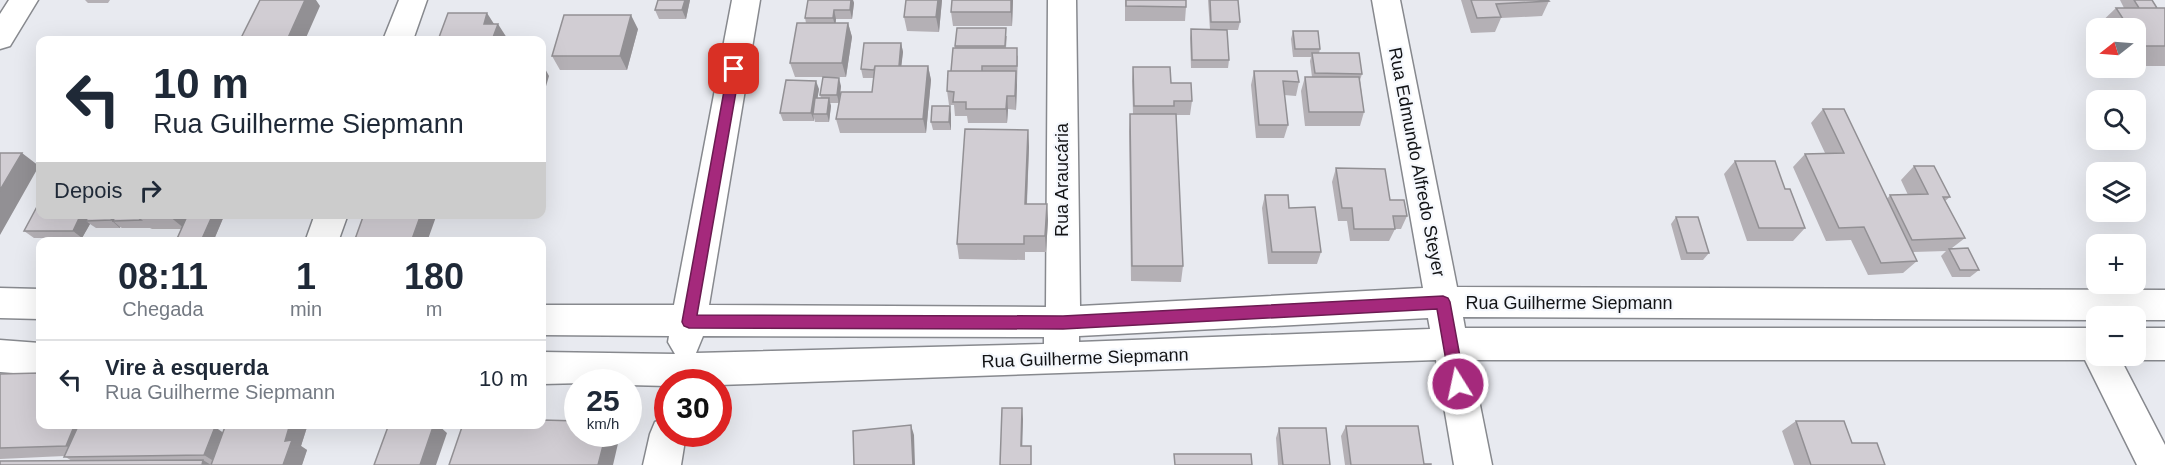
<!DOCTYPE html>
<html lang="pt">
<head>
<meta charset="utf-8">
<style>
	:root { --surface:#fff; --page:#f6f6f7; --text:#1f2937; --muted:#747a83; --line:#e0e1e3 }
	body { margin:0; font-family:Helvetica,sans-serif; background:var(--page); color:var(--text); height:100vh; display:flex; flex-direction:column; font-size:22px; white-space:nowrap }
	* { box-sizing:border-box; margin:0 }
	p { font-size:20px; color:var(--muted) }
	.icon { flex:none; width:33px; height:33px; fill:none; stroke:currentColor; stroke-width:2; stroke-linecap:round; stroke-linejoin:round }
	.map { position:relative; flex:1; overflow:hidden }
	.sheet { position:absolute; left:36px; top:237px; width:510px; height:192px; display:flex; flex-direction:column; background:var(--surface); border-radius:12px; box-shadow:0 6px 24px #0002 }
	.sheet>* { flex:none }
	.guide { position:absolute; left:36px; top:36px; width:510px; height:183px; border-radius:12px; box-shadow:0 6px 24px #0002; background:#fff; color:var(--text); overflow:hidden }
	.needle { width:39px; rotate:253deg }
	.controls { position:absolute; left:2086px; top:18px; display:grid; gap:12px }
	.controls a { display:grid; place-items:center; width:60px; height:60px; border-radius:12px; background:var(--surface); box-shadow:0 6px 24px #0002; font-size:30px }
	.speed { position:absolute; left:564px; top:369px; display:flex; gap:12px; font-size:30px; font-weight:700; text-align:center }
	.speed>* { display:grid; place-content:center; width:78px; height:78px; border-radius:50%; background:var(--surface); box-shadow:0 6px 24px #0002; line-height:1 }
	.speed small { font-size:15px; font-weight:400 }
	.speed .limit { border:9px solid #d22; background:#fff; color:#111 }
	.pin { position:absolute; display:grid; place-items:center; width:51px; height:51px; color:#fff; margin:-26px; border-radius:12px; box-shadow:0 3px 9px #0006 }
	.me { position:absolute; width:66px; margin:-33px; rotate:350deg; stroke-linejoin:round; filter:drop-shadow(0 0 4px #0008) }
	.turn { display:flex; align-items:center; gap:21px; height:126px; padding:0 18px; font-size:27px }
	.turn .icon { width:78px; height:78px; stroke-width:2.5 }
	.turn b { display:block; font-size:42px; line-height:51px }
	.then { display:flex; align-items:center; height:57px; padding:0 18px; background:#0003; gap:12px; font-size:22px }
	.eta { display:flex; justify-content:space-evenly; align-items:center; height:102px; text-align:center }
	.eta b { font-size:36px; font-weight:800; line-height:42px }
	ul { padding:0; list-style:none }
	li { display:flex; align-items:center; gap:18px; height:78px; padding:0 18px; border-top:2px solid var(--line) }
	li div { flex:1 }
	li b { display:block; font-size:22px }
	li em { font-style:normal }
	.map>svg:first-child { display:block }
</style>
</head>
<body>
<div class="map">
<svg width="2165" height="465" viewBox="0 0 2165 465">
	<rect width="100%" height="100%" fill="#e8eaf0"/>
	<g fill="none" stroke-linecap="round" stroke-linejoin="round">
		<g stroke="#87898e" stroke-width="3">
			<path id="minor" d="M9,0H38L10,46L0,49V14Z
				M399,0H427L413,40H383Z
				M732,0H760L709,305L1046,307L1048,0H1076L1080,306L1423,288L1372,0H1400L1457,287L2165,290V320H2136V316H2097V320L1463,317L1465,328H2097V356H2119L2165,445V465H2137L2085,360H1471L1492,465H1454L1436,360L718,385V382H668V386L628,385V382L542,384V352L675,354L668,342L669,336L542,335V305H674ZM1428,318L1430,329L1079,342V336ZM703,336L1044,337V344L696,353Z
				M315,214H348L338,242H305Z
				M0,288L40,289V319L0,318Z
				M2136,328H2165V360H2136L2125,356H2136Z
				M0,340L40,343V375L0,372Z
				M668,417V434H686L681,465H643L650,434L655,422Z"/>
		</g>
		<use href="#minor" fill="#fff" fill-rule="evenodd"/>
	</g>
	<path fill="#b4b0b5" d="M85,0H110L108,3H88Z
		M658,0H690L686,19H659L655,10Z
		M808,0H853L854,3L852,19H836V23H848L852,37L846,77H795L790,63L806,23L805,18Z
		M942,0L939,32L907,31L904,17Z
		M1013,0L1012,26H953L951,12Z
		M1125,0H1186V7L1185,21H1125Z
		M1208,0H1238L1240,22L1238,30H1227L1229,60L1228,68H1191L1190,38L1191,29L1210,30Z
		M1461,0H1548L1549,1L1542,16L1501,18L1495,32L1471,33Z
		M2120,0H2152L2157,8H2165V66H2136V28H2097V31L2095,28L2116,8H2124Z
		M638,29L627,70H560L552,56Z
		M1293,31L1320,49L1319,53L1362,74L1360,80L1364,112L1360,126H1305L1301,91L1305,77H1312L1310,61L1311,57H1293L1291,39Z
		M1007,36L1006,48L1018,56L1016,110L1008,109L1007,123H968L967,116H955L954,105H949L947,91L955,48V46Z
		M901,43L903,52L901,66H928L931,80L926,133H840L836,119L872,92L874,78H863L861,69Z
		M1133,67L1171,83L1192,101L1190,115H1176L1183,266L1181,282L1131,281L1129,131L1130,114H1133L1132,81Z
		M1254,71L1299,82L1296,96L1284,95L1288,125L1284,138H1256L1251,85Z
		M841,86L839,103H830L831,106L829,122H815L814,118V121H783L780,113L819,89L817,98H821L820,95Z
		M1823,109L1887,199L1890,195H1908L1901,180L1914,166L1950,197L1945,201L1965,238L1952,248L1979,270L1970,277H1952L1941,256L1946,251L1913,252L1917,261L1903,273L1868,275L1851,240L1826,241L1793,167L1805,154L1825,153L1811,123Z
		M951,114V130H933L931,122Z
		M1028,130L1029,147L1027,204H1047L1048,220L1046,252H1025V260L959,259L957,244Z
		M1735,161L1785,189L1805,228L1793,241H1747L1724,174Z
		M1336,168L1390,200L1407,216L1401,229H1395L1389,241H1350L1347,221H1338L1332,182Z
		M1265,195L1289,208L1321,252L1317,264H1268L1262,208Z
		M40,201L224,216L213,242H177L176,241L182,229H152L150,228H122L120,227V228H96L90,224L82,238H34L24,231Z
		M1676,217L1709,253L1703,260H1681L1671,224Z
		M0,374L149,428L223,433L226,424H308L301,446L307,450L302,465H0L72,461L64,456L0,459Z
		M1796,421L1852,443L1885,465H1794L1782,431Z
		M1346,426L1424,464L1431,465H1345L1341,436Z
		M1279,428L1330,465H1278L1276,438Z"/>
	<path fill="#929094" d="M305,0H316L320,6L305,40H287Z
		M685,0H690L686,19L682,10Z
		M851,0H853L854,3L852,19L850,10Z
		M938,0H942L939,32L936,17Z
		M1011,0H1013L1012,26L1011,12Z
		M834,10L836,19L835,26L833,18Z
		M487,13L496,27L484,24Z
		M631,15L638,29L627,70L620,56Z
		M848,23L852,37L846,77L842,63Z
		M498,24L507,38L506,40H492Z
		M901,43L903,52L900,78L898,70Z
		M542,63L549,76L542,100Z
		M928,66L931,80L926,133L923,119Z
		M1016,71L1017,85L1016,110L1015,96Z
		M839,78L841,86L839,103L837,95Z
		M816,81L819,89L815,114H813L814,121L811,113Z
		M1007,96L1008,109L1007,123L1006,109Z
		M829,98L831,106L829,122L827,114Z
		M950,106L951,114V130L949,122Z
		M1028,130L1029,147L1026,220L1025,204Z
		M22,153L39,166L0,235V190Z
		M1047,204L1048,220L1046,252L1045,236Z
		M81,214H94L86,221L90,224L82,238L73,231Z
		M114,214H127L113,221L120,227V228L111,220Z
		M170,214H191L185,229L169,216Z
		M213,214H222L224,216L213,242H202L201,241Z
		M421,214H437L427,242H411Z
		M1022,408L1023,419L1022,456L1021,446Z
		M75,424H98L85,456L66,446Z
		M128,424H151L145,438L127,428Z
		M290,424H308L301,446L307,450L302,465H283L285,441Z
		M434,424H437L447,433L436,465H420Z
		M911,425L914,435L915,465H913Z
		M215,427L231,438L220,465L204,455Z
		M606,434H619L620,435L613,465H598Z
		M203,460L211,465H202Z"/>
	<path fill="#d1cdd3" stroke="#929094" stroke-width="1.5" d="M260,0H305L287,40H240Z
		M658,0H685L682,10H655Z
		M808,0H851L850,10H834L833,18H805Z
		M906,0H938L936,17H904Z
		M952,0H1011V12H951Z
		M1126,0H1186V7L1126,6Z
		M1210,0H1238L1240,22H1211Z
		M1471,0H1548L1549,1L1496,4L1501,17L1477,18Z
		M2134,0H2152L2157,8H2139Z
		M2116,8H2165V46H2139L2136,41V28H2129Z
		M448,13H487L484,24H498L492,40H438Z
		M564,15H631L620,56H552Z
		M797,23H848L842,63H790Z
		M957,28H1006L1005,46H955Z
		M1191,29L1227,30L1229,60H1192Z
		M1293,31H1318L1320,49H1295Z
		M864,43H901L899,66H875L874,70L861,69Z
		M953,48H1017V66H982V71H951Z
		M1312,53H1359L1362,74L1315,73Z
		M875,66H928L923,119H836L841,92H872Z
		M1133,67H1170L1171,83H1191L1192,101H1174V106H1134Z
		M948,71H1016L1015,96H1007L1006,109H966V102H953L954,92L947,91Z
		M1254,71H1297L1299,82L1283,81L1288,125H1259Z
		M823,77L839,78L837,95H820Z
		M1305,77H1359L1364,112H1309Z
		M786,80L816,81L811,113H780Z
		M815,98H829L827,114H813Z
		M932,106H950L949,122H931Z
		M1823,109H1844L1917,261L1881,263L1864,227L1839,228L1805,154L1844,153Z
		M1130,114H1176L1183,266H1132Z
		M965,129L1028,130L1025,204H1047L1045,236H1024V244H957Z
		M0,153H22L0,190Z
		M1735,161H1775L1785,189H1790L1805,228H1759Z
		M1914,166H1934L1950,197H1943L1965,238L1912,240L1890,195L1928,194Z
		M1336,168L1385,169L1390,200H1404L1407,216H1393L1395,229H1354L1352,208H1342Z
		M1265,195H1288L1289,208L1315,207L1321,252H1272Z
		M40,201V214H81L73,231H24Z
		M89,214H114L111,220L86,221Z
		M116,214H137L136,216L141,220L113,221Z
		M137,214H170L169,216H136Z
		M188,214H213L201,241H176Z
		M364,214H421L411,242H354Z
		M1676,217H1698L1709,253H1687Z
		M1968,248L1979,270H1960L1949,249Z
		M40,373V424H75L66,446L0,448V374Z
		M1002,408H1022L1021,446H1031V465H1000Z
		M542,420L578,421V434H606L598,465H449L463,424H542Z
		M1796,421H1844L1852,443H1877L1885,465H1811Z
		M79,424H128L127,428L215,427L204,455L64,457Z
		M226,424H290L285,441L292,440L283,465H211Z
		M389,424H434L420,465H374Z
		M911,425L913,465H854L853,431Z
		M1346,426H1418L1424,464H1431V465H1351Z
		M1279,428H1326L1330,465H1283Z
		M1174,454H1251L1252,465H1175Z
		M203,460L202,465H0V461Z"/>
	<path fill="#a5297c" stroke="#6b1b51" stroke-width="1.5" d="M734,64L740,69L697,315L1063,316L1443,296L1448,298L1450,302L1465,384L1463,389L1458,391L1453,389L1450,384L1437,309L1063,329L689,328L684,326L682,322L728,69Z"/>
	<g text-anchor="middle" stroke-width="4.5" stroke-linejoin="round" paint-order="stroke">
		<g font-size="18" fill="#131416" stroke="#f5f8fd">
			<text transform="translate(1417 162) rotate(79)" y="6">Rua Edmundo Alfredo Steyer</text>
			<text transform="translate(1062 180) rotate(-90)" y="6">Rua Araucária</text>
			<text x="1569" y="309">Rua Guilherme Siepmann</text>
			<text transform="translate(1085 358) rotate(-2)" y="6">Rua Guilherme Siepmann</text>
		</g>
	</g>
</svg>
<div class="controls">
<a><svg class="needle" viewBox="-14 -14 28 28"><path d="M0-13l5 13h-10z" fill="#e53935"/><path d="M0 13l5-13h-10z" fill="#747a83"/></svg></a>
<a><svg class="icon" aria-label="search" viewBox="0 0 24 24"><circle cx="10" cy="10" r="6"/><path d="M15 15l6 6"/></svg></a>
<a><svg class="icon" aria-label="layers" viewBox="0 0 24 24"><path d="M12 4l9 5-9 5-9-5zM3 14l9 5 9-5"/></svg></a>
<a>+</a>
<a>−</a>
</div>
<div class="speed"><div>25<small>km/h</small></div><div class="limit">30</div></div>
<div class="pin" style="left:734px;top:69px;background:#d93025"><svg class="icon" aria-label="arrive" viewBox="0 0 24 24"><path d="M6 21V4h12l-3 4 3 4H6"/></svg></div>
<svg class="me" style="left:1458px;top:384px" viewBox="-20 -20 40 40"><circle r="17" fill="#a5297c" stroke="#fff" stroke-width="3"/><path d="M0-11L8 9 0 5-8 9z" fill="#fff"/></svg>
<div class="guide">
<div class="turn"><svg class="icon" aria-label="left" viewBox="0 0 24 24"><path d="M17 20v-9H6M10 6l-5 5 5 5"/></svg><div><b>10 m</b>Rua Guilherme Siepmann</div></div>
<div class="then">Depois<svg class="icon" aria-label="right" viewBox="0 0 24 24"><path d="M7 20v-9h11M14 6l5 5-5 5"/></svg></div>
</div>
<section class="sheet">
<div class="eta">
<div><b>08:11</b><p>Chegada</p></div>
<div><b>1</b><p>min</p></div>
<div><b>180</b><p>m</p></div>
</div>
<ul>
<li><svg class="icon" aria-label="left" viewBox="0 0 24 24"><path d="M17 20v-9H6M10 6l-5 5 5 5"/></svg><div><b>Vire à esquerda</b><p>Rua Guilherme Siepmann</p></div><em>10 m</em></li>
</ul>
</section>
</div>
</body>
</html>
